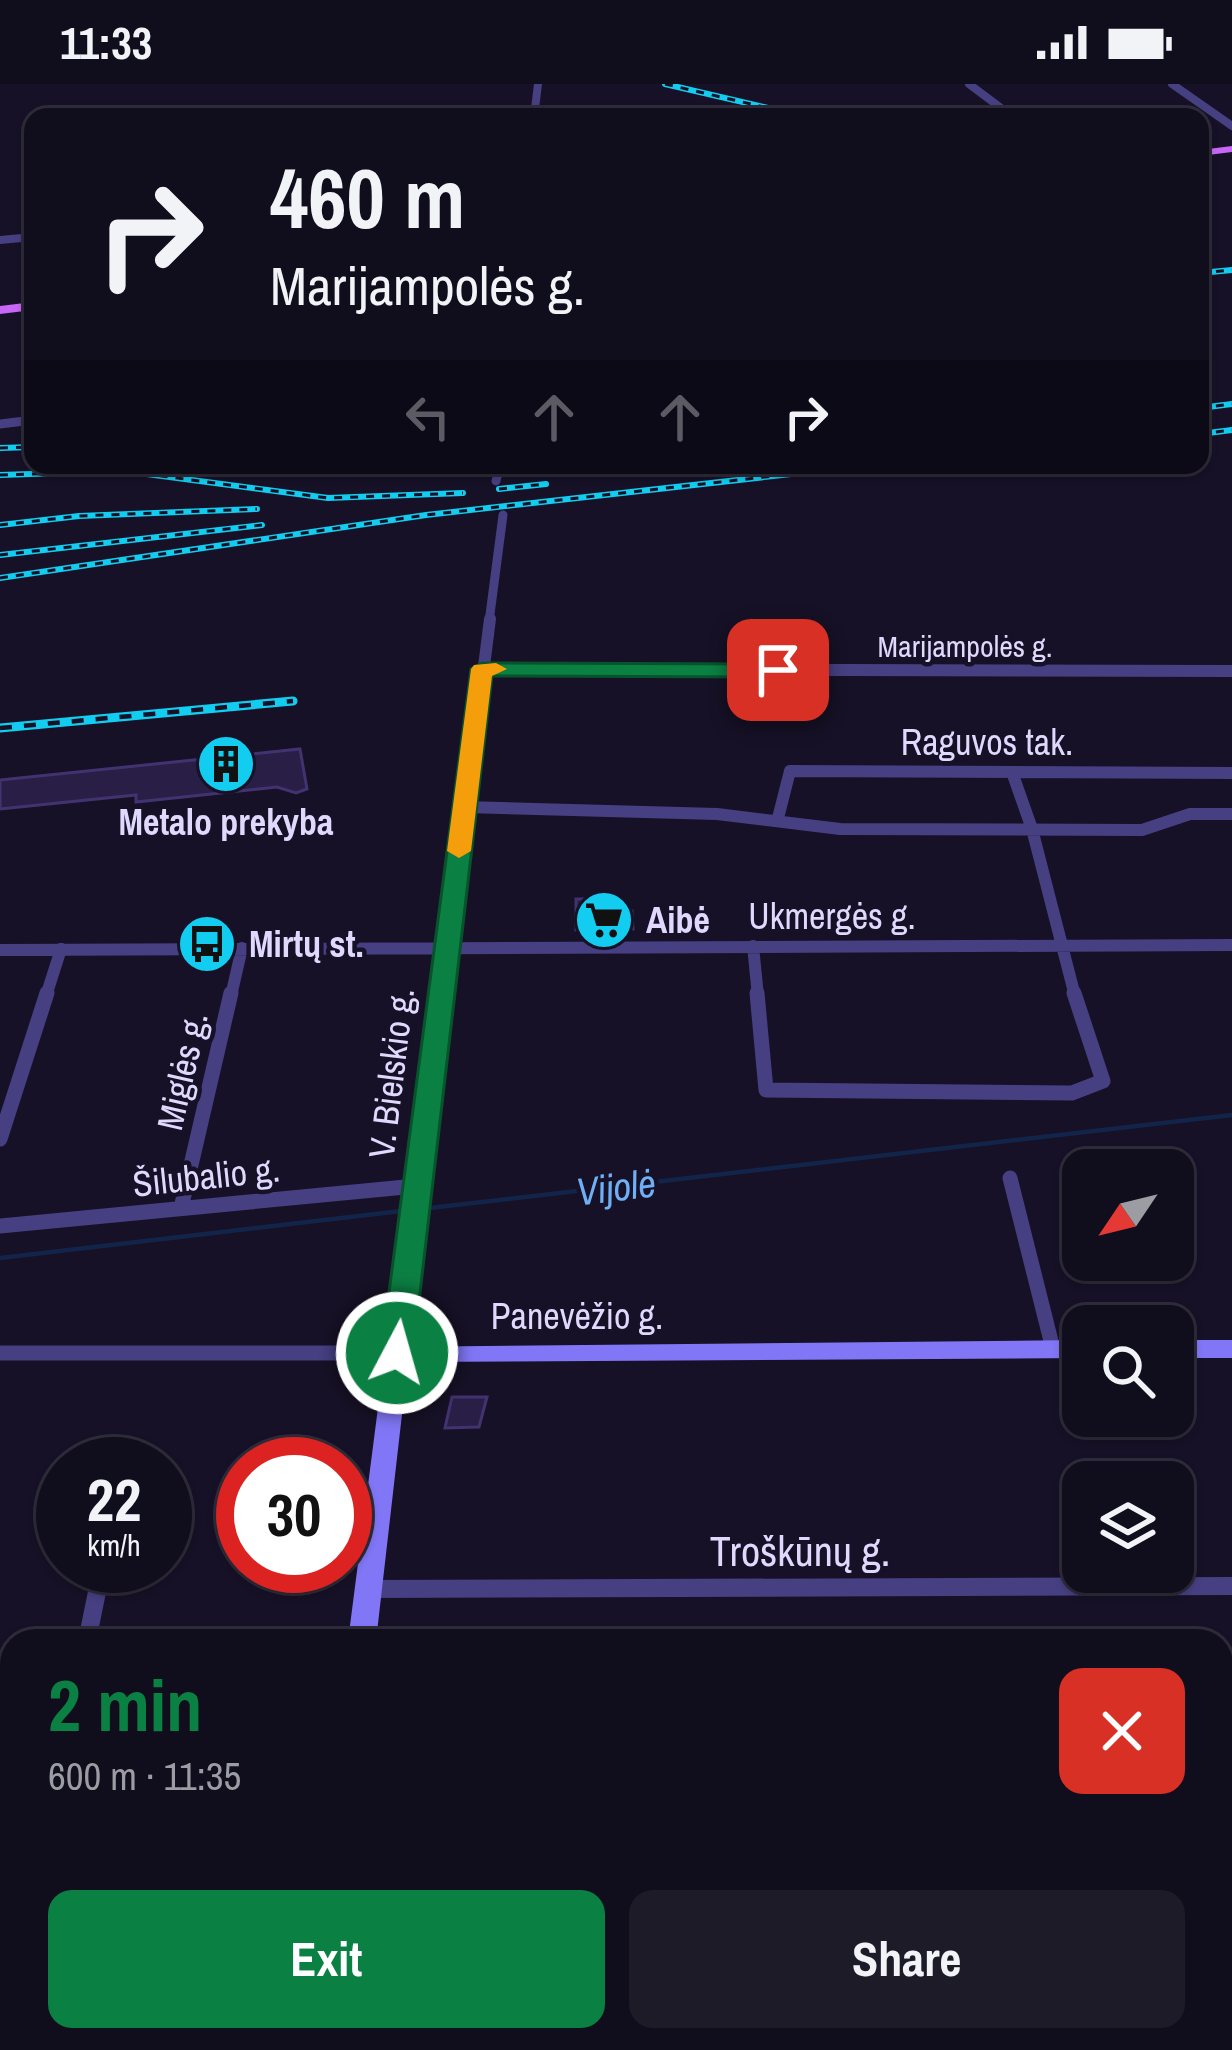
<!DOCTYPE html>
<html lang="en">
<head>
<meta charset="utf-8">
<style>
	:root { --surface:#100d1c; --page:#1e1b29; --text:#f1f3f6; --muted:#9c9ca3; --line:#302d3b; --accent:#0b8043 }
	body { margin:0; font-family:"Archivo Narrow",sans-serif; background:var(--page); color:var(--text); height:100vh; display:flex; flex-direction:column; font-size:45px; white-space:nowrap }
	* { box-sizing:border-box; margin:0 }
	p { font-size:39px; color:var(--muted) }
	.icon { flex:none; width:66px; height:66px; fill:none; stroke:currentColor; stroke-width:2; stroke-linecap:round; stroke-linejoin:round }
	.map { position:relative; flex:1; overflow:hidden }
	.side { position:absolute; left:0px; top:1545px; width:1233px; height:423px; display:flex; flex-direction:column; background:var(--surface); border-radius:36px 36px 0 0; box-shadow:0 3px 9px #0004,0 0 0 3px var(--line) }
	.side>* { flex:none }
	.guide { position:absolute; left:24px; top:24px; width:1185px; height:366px; border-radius:24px; box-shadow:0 3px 9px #0004,0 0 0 3px var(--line); background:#100d1c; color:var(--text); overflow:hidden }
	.needle { width:78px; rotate:235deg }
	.tools { position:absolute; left:1062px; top:1065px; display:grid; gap:24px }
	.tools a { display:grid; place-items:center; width:132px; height:132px; border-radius:24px; background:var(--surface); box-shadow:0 3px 9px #0004,0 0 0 3px var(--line); font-size:60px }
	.speed { position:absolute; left:36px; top:1353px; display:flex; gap:24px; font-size:60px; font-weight:700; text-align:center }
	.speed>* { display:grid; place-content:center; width:156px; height:156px; border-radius:50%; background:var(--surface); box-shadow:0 3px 9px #0004,0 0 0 3px var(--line); line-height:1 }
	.speed small { font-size:30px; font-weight:400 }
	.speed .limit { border:18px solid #d22; background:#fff; color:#111 }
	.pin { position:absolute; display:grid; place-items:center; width:102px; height:102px; color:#fff; margin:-51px; border-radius:24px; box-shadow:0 6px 18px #0006 }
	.me { position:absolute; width:132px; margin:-66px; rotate:6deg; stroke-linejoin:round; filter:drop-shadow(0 0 9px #0008) }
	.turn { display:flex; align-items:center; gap:42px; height:252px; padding:0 48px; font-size:54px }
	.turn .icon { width:156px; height:156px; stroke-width:2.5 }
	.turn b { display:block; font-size:84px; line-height:102px }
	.lanes { display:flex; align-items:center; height:114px; padding:0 48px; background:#0003; justify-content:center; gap:60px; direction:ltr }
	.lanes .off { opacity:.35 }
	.round { display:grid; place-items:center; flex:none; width:126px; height:126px; border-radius:24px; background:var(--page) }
	.summary { display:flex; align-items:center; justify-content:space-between; height:204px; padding:0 48px }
	h1 { font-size:72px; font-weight:700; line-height:90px; color:var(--accent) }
	.cta { display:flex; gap:24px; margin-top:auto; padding:24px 48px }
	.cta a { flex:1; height:138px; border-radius:24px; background:var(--accent); color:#fff; font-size:48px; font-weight:700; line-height:138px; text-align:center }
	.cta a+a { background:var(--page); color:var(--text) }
	.status { display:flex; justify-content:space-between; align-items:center; height:84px; padding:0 60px; background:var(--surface); direction:ltr }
	.status svg { height:33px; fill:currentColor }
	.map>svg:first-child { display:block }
</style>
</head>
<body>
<div class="status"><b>11:33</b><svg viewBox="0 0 49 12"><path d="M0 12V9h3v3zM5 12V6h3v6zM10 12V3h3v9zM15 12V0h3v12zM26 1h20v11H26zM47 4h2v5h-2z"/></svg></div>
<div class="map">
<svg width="1232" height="1966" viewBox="0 0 1232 1966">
	<rect width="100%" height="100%" fill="#161126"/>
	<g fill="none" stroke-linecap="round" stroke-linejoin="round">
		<path stroke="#122449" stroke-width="4.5" d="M421,1125L1232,1031
			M0,1174L410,1126"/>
	</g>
	<path fill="#291e46" stroke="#423270" stroke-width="3" d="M300,665L307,705L296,709L277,703L136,718V711L0,725V696Z
		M576,815H599V827H632L633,845L576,846Z
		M452,1313H487L479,1343L445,1344Z"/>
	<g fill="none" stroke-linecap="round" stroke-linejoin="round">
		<path stroke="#463f82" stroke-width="8" d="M969,0L1013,33
			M1172,0L1232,42
			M534,33L538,0
			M0,156L33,153"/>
		<path stroke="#463f82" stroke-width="9" d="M0,340L33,336
			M496,397L500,381
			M489,538L503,431"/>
		<path stroke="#463f82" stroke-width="12" d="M482,585L1232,587
			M1012,688L1032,745L1075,912
			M465,723L717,730L840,745L1142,746L1190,730H1232
			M778,734L790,687L1232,689
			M753,862L758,912
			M0,866L1232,861
			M46,912L61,865
			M231,912L242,864
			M442,912L490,535"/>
		<path stroke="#463f82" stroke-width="15" d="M757,909L766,1006L1072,1009L1103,997L1074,909
			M0,1055L47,909
			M1010,1094L1053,1265
			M181,1124L231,909
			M0,1142L416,1102
			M0,1269H397L443,909"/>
		<path stroke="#463f82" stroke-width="18" d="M368,1505L1232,1502
			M87,1557L98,1503
			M0,1766H12
			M1221,1776H1232
			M0,1964L12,1912"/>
		<path fill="#8176f6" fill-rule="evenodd" d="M1083,1256V1274L408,1278L376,1557H348L385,1269L388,1263Z
			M1173,1256H1232V1274H1173Z
			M298,1956H330L328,1966H296Z"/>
		<path fill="#c867f5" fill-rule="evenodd" d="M1232,62V68L1200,72V66Z
			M33,218V226L0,230V222Z"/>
		<g stroke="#12cdf0" stroke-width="6">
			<path id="rail-far1" d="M665,0L807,33
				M1200,189L1232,186
				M1200,324L1232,320
				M1200,350L1232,346
				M0,364L33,363
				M0,391L124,387L328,414L463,409
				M499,405L546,400
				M0,441L79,432L257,425
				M0,471L262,441
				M0,494L426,431L872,381"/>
		</g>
		<g stroke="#12cdf0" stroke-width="9">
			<path id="rail" d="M0,644L293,617"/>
		</g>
		<use href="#rail-far1" stroke="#161126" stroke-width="3" stroke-dasharray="8" stroke-linecap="butt"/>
		<use href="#rail" stroke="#161126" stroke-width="4.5" stroke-dasharray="12" stroke-linecap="butt"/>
	</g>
	<path fill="#0b8043" stroke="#07532c" stroke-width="3" d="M482,579L778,580L789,586L778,593L492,592L413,1269L408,1277H386L381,1269L471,585Z"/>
	<path fill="#f59e0b" d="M496,579L507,585L492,592L471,767L459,774L447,767L471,585L474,581Z"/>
	<defs>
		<g id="building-disc" transform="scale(3)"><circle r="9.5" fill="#12cdf0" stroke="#161126"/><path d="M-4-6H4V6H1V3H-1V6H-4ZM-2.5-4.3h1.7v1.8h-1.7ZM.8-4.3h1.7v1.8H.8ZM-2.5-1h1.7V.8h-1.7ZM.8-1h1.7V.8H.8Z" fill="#111"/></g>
		<g id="supermarket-disc" transform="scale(3)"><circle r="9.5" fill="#12cdf0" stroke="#161126"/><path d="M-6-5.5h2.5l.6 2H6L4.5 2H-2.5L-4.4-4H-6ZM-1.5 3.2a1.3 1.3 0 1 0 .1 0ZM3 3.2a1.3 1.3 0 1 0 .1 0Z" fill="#111"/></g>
		<g id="bus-disc" transform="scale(3)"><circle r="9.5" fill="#12cdf0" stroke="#161126"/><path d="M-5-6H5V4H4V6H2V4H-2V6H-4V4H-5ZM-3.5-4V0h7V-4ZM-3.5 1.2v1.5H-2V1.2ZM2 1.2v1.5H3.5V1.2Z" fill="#111"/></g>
	</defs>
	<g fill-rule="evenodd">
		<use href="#building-disc" x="226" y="680"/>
		<use href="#supermarket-disc" x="604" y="836"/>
		<use href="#bus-disc" x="207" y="860"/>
	</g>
	<g text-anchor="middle" stroke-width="9" stroke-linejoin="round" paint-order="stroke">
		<g font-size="30" fill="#dfd9fd" stroke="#161126">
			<text x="965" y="573">Marijampolės g.</text>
		</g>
		<g font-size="36" fill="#dfd9fd" stroke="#161126">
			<text x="987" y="671">Raguvos tak.</text>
			<text x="832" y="845">Ukmergės g.</text>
			<text transform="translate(182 987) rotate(-77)" y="13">Miglės g.</text>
			<text transform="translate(391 989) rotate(-83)" y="13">V. Bielskio g.</text>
			<text transform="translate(206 1092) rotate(-6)" y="13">Šilubalio g.</text>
			<text x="577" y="1245">Panevėžio g.</text>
		</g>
		<g font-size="36" font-weight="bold" fill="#dfd9fd" stroke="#161126" text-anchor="start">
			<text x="226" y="751" text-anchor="middle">Metalo prekyba</text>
			<text x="646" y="849">Aibė</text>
			<text x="249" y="873">Mirtų st.</text>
		</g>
		<g font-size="39" font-style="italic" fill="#6eaff6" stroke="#161126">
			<text transform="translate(616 1103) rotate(-7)" y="14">Vijolė</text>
		</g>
		<g font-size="42" fill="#dfd9fd" stroke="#161126">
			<text x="800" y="1482">Troškūnų g.</text>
		</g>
	</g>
</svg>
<div class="tools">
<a><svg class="needle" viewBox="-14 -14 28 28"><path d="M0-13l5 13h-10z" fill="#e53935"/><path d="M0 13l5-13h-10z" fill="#9c9ca3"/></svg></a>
<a><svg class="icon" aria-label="search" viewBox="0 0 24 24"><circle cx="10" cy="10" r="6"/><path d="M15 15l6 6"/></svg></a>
<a><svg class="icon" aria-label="layers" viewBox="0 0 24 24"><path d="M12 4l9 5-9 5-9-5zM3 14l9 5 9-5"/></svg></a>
</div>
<div class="speed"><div>22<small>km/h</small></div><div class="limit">30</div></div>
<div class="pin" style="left:778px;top:586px;background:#d93025"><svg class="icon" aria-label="arrive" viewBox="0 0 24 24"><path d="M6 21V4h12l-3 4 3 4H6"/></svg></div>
<svg class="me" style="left:397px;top:1269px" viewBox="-20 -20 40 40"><circle r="17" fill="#0b8043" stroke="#fff" stroke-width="3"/><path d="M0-11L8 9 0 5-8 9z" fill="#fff"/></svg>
<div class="guide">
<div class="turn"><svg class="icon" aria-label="right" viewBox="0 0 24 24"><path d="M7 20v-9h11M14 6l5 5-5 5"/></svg><div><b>460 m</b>Marijampolės g.</div></div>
<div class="lanes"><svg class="icon off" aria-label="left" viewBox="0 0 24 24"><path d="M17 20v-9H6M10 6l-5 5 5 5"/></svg><svg class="icon off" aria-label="ahead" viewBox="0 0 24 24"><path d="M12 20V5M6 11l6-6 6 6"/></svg><svg class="icon off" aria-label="ahead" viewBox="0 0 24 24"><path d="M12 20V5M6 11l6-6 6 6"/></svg><svg class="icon" aria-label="right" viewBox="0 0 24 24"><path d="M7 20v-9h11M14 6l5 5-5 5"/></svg></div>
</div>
<section class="side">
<div class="summary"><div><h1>2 min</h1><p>600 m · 11:35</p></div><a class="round" style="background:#d93025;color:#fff"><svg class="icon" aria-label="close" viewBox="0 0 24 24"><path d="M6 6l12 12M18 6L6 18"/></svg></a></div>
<div class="cta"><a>Exit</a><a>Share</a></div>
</section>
</div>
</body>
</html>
